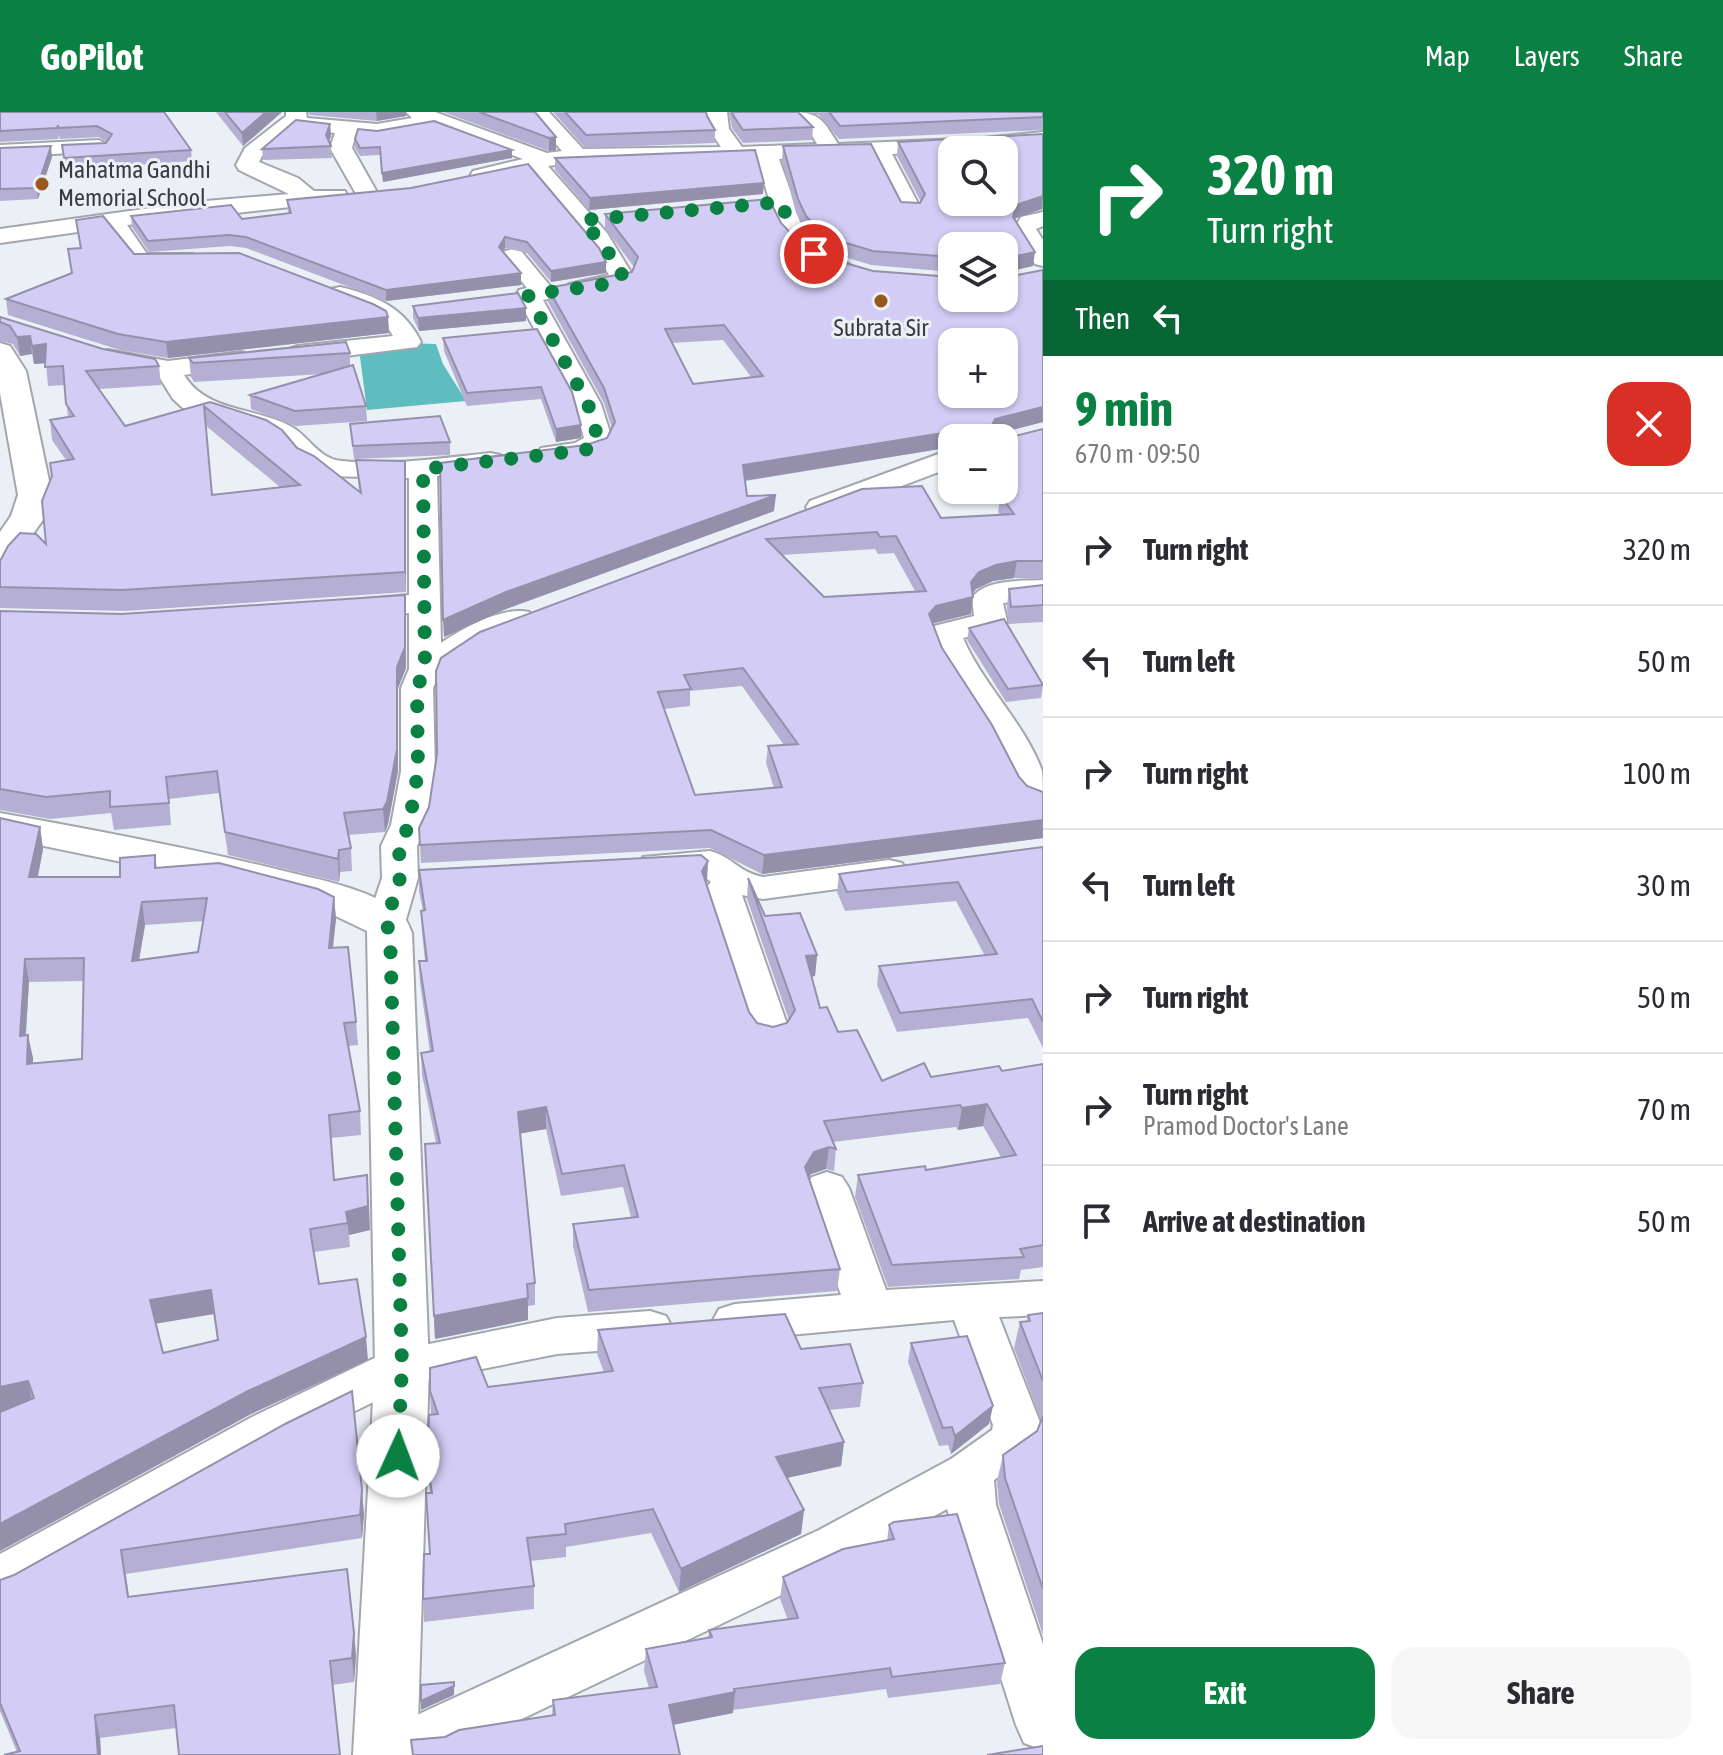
<!DOCTYPE html>
<html lang="en">
<head>
<meta charset="utf-8">
<style>
	:root { --surface:#fff; --page:#f7f7f7; --text:#2b2b33; --muted:#7c7c81; --line:#e1e1e2; --accent:#0b8043 }
	body { margin:0; font-family:"Asap Condensed",sans-serif; background:var(--page); color:var(--text); height:100vh; display:flex; flex-direction:column; font-size:30px; white-space:nowrap }
	* { box-sizing:border-box; margin:0 }
	p { font-size:26px; color:var(--muted) }
	.icon { flex:none; width:44px; height:44px; fill:none; stroke:currentColor; stroke-width:2; stroke-linecap:round; stroke-linejoin:round }
	.map { position:relative; flex:1; overflow:hidden }
	.details { display:flex; flex-direction:column; background:var(--surface); width:680px }
	.details>* { flex:none }
	.banner { background:#0b8043; color:#fff; overflow:hidden }
	.buttons { position:absolute; left:938px; top:24px; display:grid; gap:16px }
	.buttons a { display:grid; place-items:center; width:80px; height:80px; border-radius:16px; background:var(--surface); box-shadow:0 2px 6px #0004; font-size:40px }
	.pin { position:absolute; display:grid; place-items:center; width:68px; height:68px; color:#fff; margin:-34px; border:4px solid #fff; border-radius:50%; box-shadow:0 2px 8px #0007 }
	.me { position:absolute; width:88px; margin:-44px; rotate:2deg; stroke-linejoin:round; filter:drop-shadow(0 0 6px #0008) }
	.turn { display:flex; align-items:center; gap:28px; height:168px; padding:0 32px; font-size:36px }
	.turn .icon { width:104px; height:104px; stroke-width:2.5 }
	.turn b { display:block; font-size:56px; line-height:68px }
	.then { display:flex; align-items:center; height:76px; padding:0 32px; background:#0003; gap:16px; font-size:30px }
	.round { display:grid; place-items:center; flex:none; width:84px; height:84px; border-radius:24px; background:var(--page) }
	.head { display:flex; align-items:center; justify-content:space-between; height:136px; padding:0 32px }
	h1 { font-size:48px; font-weight:700; line-height:60px; color:var(--accent) }
	.action { display:flex; gap:16px; margin-top:auto; padding:16px 32px }
	.action a { flex:1; height:92px; border-radius:24px; background:var(--accent); color:#fff; font-size:32px; font-weight:700; line-height:92px; text-align:center }
	.action a+a { background:var(--page); color:var(--text) }
	ul { padding:0; list-style:none }
	li { display:flex; align-items:center; gap:24px; height:112px; padding:0 32px; border-top:2px solid var(--line) }
	li div { flex:1 }
	li b { display:block; font-size:30px }
	li em { font-style:normal }
	header { display:flex; align-items:center; gap:48px; box-sizing:border-box; height:112px; padding:0 40px; background:var(--accent); color:#fff }
	header strong { font-size:38px }
	nav { display:flex; gap:44px; margin-inline-start:auto; font-size:28px }
	main { display:flex; flex:1; min-height:0 }
	.map>svg:first-child { display:block }
</style>
</head>
<body>
<header>
<strong>GoPilot</strong>
<nav><a>Map</a><a>Layers</a><a>Share</a></nav>
</header>
<main>
<div class="map">
<svg width="1043" height="1643" viewBox="0 0 1043 1643">
	<rect width="100%" height="100%" fill="#ebf0f6"/>
	<path fill="#5ebdbf" d="M405,231L436,232L443,252L466,289L367,298L360,245L364,238Z"/>
	<g fill="none" stroke-linecap="round" stroke-linejoin="round">
		<g stroke="#a3a7ad" stroke-width="4">
			<path id="minor" d="M286,0H306L307,6L377,12L412,6L406,0H435L547,41L562,39L528,0H549L583,37L721,35L709,17L707,0H727L729,17L742,35L817,32L809,18L788,0C819,0 822,6 838,32L983,26L1043,20V32L892,42L921,97L918,102H902L899,97L871,43L779,47L804,118L812,127L851,154L847,159C836,162 828,158 818,152C775,130 771,89 757,48L577,50L548,54L607,121L634,165C622,181 588,187 569,182L566,177L569,172L609,163L590,130L529,59L481,71L470,64L473,59L523,47L435,14L377,24L356,22L352,36L378,82L375,87L367,89L359,87L330,36L335,21L296,17L262,44L259,50L298,66L314,79H345L348,84L345,89L127,113L147,142H193L197,147L193,152L152,157L131,152L106,116L0,131V117L194,90L289,82L239,58L236,53L245,36L286,4Z
				M99,28L110,34L107,39L0,45V33Z
				M1043,100V114L1036,117L1043,128V154L1035,152L1014,117L1021,105Z
				M513,137L521,139L556,181L553,186L543,188L601,292L612,327C597,348 565,354 541,348L537,342L541,336L575,331L584,326L575,292L516,183L519,178L527,176L501,144L505,139Z
				M340,175C375,183 405,196 421,230L417,235L298,250L289,247L285,242L289,237L298,234L393,224C382,201 354,195 331,187L328,182L331,177Z
				M108,238L168,249L241,240L250,243L254,248L250,253L184,263C207,301 257,295 292,315C310,326 319,347 342,349C391,354 442,346 490,341L500,343L504,349L500,355L437,364L441,531C463,516 502,494 529,500L534,507L529,514L479,534L439,562L433,576L435,659L427,713L417,734L418,766L405,811L399,819L386,823L373,819L367,811L382,766L381,734L391,713L401,659V576L409,557V501L356,505L345,503L340,496L345,489L409,483V366L325,364L301,354L285,335L269,325L183,296L173,287L158,263L99,251L95,246L99,241Z
				M952,337V355L830,401L820,404L810,401L806,395L810,389Z
				M1043,468V486L1003,491L1007,509L1002,516L963,526C983,573 1026,613 1042,659C1043,669 1043,684 1043,696L1025,689L1019,682L992,629L942,552L929,521L934,514L974,504L972,486C984,467 1022,469 1043,468Z
				M710,739C733,745 738,760 763,765L889,748L902,751L907,759L902,767L889,770L763,787L742,783L790,921L784,930L770,934L756,930L750,921L703,779L711,770L701,762L656,764L643,761L638,753L643,745Z
				M827,1060L842,1065L849,1076L886,1178L1043,1169V1203L999,1205L1041,1313L1029,1343L994,1368L996,1393L1043,1532V1638L1024,1631L1016,1613L947,1397L855,1448L446,1643H361L369,1625L819,1418L951,1347L992,1318L993,1313L954,1208L735,1228L719,1223L712,1210L719,1197L735,1192L841,1183L805,1076L812,1065Z
				M650,1199L666,1204L673,1217L666,1230L650,1235L557,1242L412,1271L286,1333L18,1484L0,1490V1442L252,1305L385,1241L557,1206Z"/>
		</g>
		<g stroke="#a3a7ad" stroke-width="4">
			<path id="major" d="M0,231L10,234L26,259L52,383L45,405L12,451L0,454V420L11,404L18,383L0,281Z
				M0,701C95,718 190,736 284,759C321,768 369,777 399,800C406,805 409,814 412,821L429,1254L417,1643H353L375,1254L367,819L321,797L239,774L0,725Z"/>
		</g>
		<use href="#minor" fill="#fff" fill-rule="evenodd"/>
		<use href="#major" fill="#fff" fill-rule="evenodd"/>
	</g>
	<path fill="#b5b0d3" fill-rule="evenodd" d="M0,0H164L191,38L192,49L66,58L62,33L106,31L107,30L99,25L60,27L59,24L58,27L0,30Z
		M216,0H282L243,34Z
		M308,0H406V4L377,9L310,3Z
		M443,0H535L556,25V38L549,39Z
		M553,0H706L707,4L715,18V31L585,36Z
		M729,0H798L813,15L812,28L743,31L732,16Z
		M804,0H1043V18L839,27L819,3Z
		M330,12L331,24L329,29L331,34L332,46L263,48L262,37Z
		M1043,22V98L1042,97L1015,106L1033,154L952,134V160L871,153L832,141L816,131L804,118L796,101L782,48L783,34L901,90L920,91L921,90L897,44L898,30Z
		M355,27L512,46L383,70L380,43L360,44L355,36Z
		M0,36L52,45L38,87L0,89Z
		M555,46L763,82L589,98L555,58Z
		M411,76L606,161L551,170L527,141L505,136L503,140L521,173L386,189L246,136L230,134L149,140L132,115L131,104L242,107L288,101L287,88Z
		M605,102L781,111L799,130L821,144L873,159L952,165H1007L1043,158V310L1003,320V323L1007,326L1043,317V466H1014L993,469L976,477L973,481L971,502L933,512L942,536L1019,665L1027,674L1043,680V726L762,762L710,736L421,751L419,716L429,695L437,642L436,559L862,377L941,406L1001,403L998,400L1000,388L990,378H1004V326H952V335L745,369L747,384L774,399L506,497L444,525L586,333L607,326L612,317L604,291L548,190V176L632,160L634,155L605,116ZM723,228L752,266L693,272L672,231ZM875,437L878,442L894,441L915,479L824,485L782,443ZM742,574L784,633L768,634L766,651L774,676L695,683L664,597L690,594V579Z
		M76,108L134,142L388,205L389,221L168,246L120,238L8,203L6,187L72,161L68,137L80,136Z
		M413,194L526,196V209L419,219L413,206Z
		M0,205L159,254L161,273L99,277L125,314L210,290L297,336L359,379L356,348L405,349L406,480L125,499L0,496V449L46,432L66,348L52,328L50,308L68,305L65,273L48,274L46,251L34,252L32,242L20,244L13,232L0,229ZM205,313L280,375L212,383Z
		M443,226L572,280L581,326L556,330L541,287L467,294L444,239Z
		M350,241V254L366,294L367,309L296,314L251,297L250,283L322,262L194,270L191,265L189,246Z
		M350,312L450,330V343L354,347Z
		M1043,473V510L1008,512L1007,494L1009,477Z
		M405,483L406,556L398,576V659L388,712L385,720L348,723L351,736L352,759L340,760L339,770L228,743L219,681L169,687L171,713L114,718L111,701L50,707L0,698V499L122,502Z
		M969,516L1043,573L1041,586L1006,590L967,528Z
		M0,706L40,715L43,737L38,765H120L155,743L157,756L334,785L336,807L333,836L356,910L358,933L348,934L360,999L361,1023L331,1026L334,1068L369,1087L370,1118L349,1123L350,1135L314,1140L319,1172L368,1248L251,1302L0,1439ZM204,809L198,840L139,848L145,813ZM84,869L82,947L32,951L33,946L26,923L29,870ZM214,1202L218,1228L163,1241L156,1211Z
		M1043,735V936L1028,906L897,920L877,873L879,854L985,844L956,789L845,799L837,780L839,762Z
		M708,749L706,772L749,900L757,911L773,915L787,911L789,908L747,787L748,766L765,804L817,843L815,864L812,865L820,896L838,920L882,969L1002,959L1043,952V1155L1021,1158L1019,1167L888,1175L855,1085L858,1063L926,1058L1001,1045L983,1014L958,1018L956,1015L833,1030L836,1037L834,1059L826,1057L811,1062L809,1066L840,1157L837,1179L588,1200L573,1134V1112L631,1105L623,1075L561,1084L546,1017L520,1021L535,1171V1193L528,1194V1208L435,1227L425,1032L436,1031L422,963L421,941L430,940L420,871L419,849H425L422,820L421,799H423L419,779V758Z
		M1043,1201V1523L999,1392L997,1369L1003,1343L1037,1319L1041,1308L1014,1236L1020,1210L1027,1209L1028,1203Z
		M598,1218L801,1237L863,1271L860,1295L829,1298L844,1330L841,1354L787,1366L804,1398L801,1422L679,1480L651,1421L566,1435V1445L530,1449L534,1474V1497L424,1510L423,1487L429,1442L430,1381L427,1349L431,1303L430,1279L488,1275L604,1260L597,1242Z
		M911,1231L989,1312L951,1342L948,1333L939,1334L908,1250Z
		M285,1312L364,1402L362,1426L126,1462L129,1485L354,1521L356,1544L354,1570L332,1573L176,1616L100,1626L101,1643H4L17,1640L0,1599V1468L14,1463Z
		M889,1413L1005,1551L1000,1572L888,1586L886,1577L733,1598V1601L673,1613L680,1643H412L411,1628L445,1625L552,1603L553,1588L649,1576L644,1559L646,1537L708,1526L709,1518L788,1508L780,1487L783,1465L887,1429Z"/>
	<path fill="#9490ac" d="M266,0H282L243,34L242,21Z
		M376,0H406V4L377,9Z
		M330,12L331,24L327,35L326,23Z
		M556,25V38L549,39V26Z
		M51,34L52,45L38,87L37,76Z
		M512,38V46L383,70L382,61Z
		M764,71L763,82L589,98L590,86Z
		M1043,84L1042,97L1014,107L1013,105L1016,93Z
		M505,125V136L499,146V135Z
		M1035,140L1033,154L1004,161V147Z
		M606,150V161L551,170V159Z
		M521,161V173L386,189V178Z
		M526,196V209L419,219L418,206Z
		M388,205L389,221L168,246L166,230Z
		M30,224L32,242L20,244L17,225Z
		M46,232L49,251L34,252L32,234Z
		M1043,295V310L993,323V311L995,307Z
		M581,313V326L556,330V317Z
		M956,319L955,326H952V335L742,369L743,353Z
		M405,349L406,369V480L405,460Z
		M776,383L774,399L506,497L444,525L443,508L506,480Z
		M1017,449L1014,466L993,469L976,477L969,486L973,485L971,502L933,511L927,519L929,502L936,494L971,470L979,460L996,453Z
		M405,483L406,556L398,576V659L388,712L385,720L383,697Z
		M1043,708V726L762,762L764,743Z
		M40,715L43,737L33,788L29,765Z
		M339,738L340,760L339,770L338,747Z
		M708,749L707,770L700,780L702,759Z
		M334,785L336,807L330,859L329,836Z
		M142,790L145,813L135,872L132,849Z
		M817,843L815,864L804,866L806,844Z
		M25,847L29,870L24,947L20,924Z
		M28,923L33,946L32,975L27,952Z
		M987,992L983,1014L958,1018L962,996Z
		M546,995V1017L518,1022V1000Z
		M829,1035L826,1057L811,1062L802,1077L805,1055L814,1040Z
		M367,1063L370,1118L349,1123L346,1100Z
		M211,1178L214,1202L154,1212L150,1188Z
		M528,1186V1208L435,1227L434,1204Z
		M366,1225L368,1248L251,1302L0,1439V1412L248,1279Z
		M28,1269L33,1293L0,1300V1275Z
		M993,1294L989,1312L951,1342L955,1324Z
		M844,1330L841,1354L773,1369L776,1345Z
		M362,1378L364,1402L362,1426L360,1403Z
		M804,1398L801,1422L679,1480L681,1457Z
		M354,1521L356,1544L354,1570L352,1546Z
		M454,1574V1583L421,1598V1589Z
		M735,1580L733,1601L667,1614L669,1593Z
		M95,1603L100,1626L101,1643H98Z"/>
	<path fill="#d3cdf5" stroke="#9490ac" stroke-width="2" fill-rule="evenodd" d="M0,0H164L191,38L64,46L62,33L106,31L112,22L97,14L58,16V13L57,16L0,19Z
		M225,0H266L242,21Z
		M479,0H535L556,25L549,26Z
		M565,0H706L707,4L715,18L586,23Z
		M732,0H798L813,15L743,18L733,3Z
		M829,0H1043V5L840,14Z
		M296,8L330,12L326,23L331,34L262,37Z
		M434,9L512,38L382,61L380,35L360,36L355,27L358,17L377,19Z
		M1043,22V84L1016,93L1013,105L1035,140L1004,147V134H952V145L873,139L833,127L817,117L806,104L798,87L783,34L871,32L901,90L920,91L925,82L898,30ZM952,38H1004V90H952Z
		M51,34L37,76L0,77V36Z
		M755,38L764,71L590,86L555,46Z
		M528,52L599,136L606,150L551,159L527,130L505,125L499,135L521,161L386,178L246,125L229,123L148,129L131,104L231,93L242,107L291,101L287,88L411,76Z
		M769,87L781,111L799,130L821,144L873,159L952,165V186H1004V163L1007,165L1043,158V295L995,307L993,311L1003,313V323L1007,326L1043,317V449H1017L996,453L979,460L971,470L973,485L936,494L929,502L942,536L992,613L1019,665L1027,674L1043,680V708L764,743L711,718L420,733L419,716L429,695L437,642L436,559L441,546L480,520L862,377L922,374L941,406L1014,402L1001,384L1015,382L1004,373V326H957L956,319L743,353L747,384L776,383L506,480L443,508L440,351L586,333L607,326L615,310L604,276L548,176L632,160L638,145L605,102ZM724,213L763,264L693,272L665,217ZM952,230H1004V282H952ZM877,420L880,425L896,424L926,479L824,485L766,427ZM743,556L798,632L768,634L782,675L695,683L658,580L691,577L684,563Z
		M103,104L134,142L239,141L373,192L386,199L388,205L166,230L118,222L6,187L72,161L68,137L81,136L76,108Z
		M518,181L526,196L418,206L413,194Z
		M0,205L103,237L155,247L159,254L86,259L125,314L210,290L266,308L282,318L297,336L314,344L361,381L356,348L405,349V460L122,478L0,475V449L8,434L20,421L36,422L46,432L42,389L52,364L50,351L74,347L50,308L74,304L66,292L63,254L45,255L46,232L32,234L30,224L17,225L10,214L0,210ZM204,294L300,373L212,383Z
		M537,217L572,280L581,313L556,317L541,275L467,281L443,226Z
		M346,230L350,241L193,251L189,246Z
		M353,253L366,294L295,299L250,283Z
		M440,304L450,330L353,334L350,312Z
		M1043,473V493L1011,495L1009,477Z
		M405,483V535L397,555V637L387,690L383,697L344,701L351,736L339,738L338,747L225,720L217,659L166,665L169,691L110,695V679L46,685L0,677V499L122,502Z
		M1004,507L1043,573L1008,577L969,516Z
		M0,706L40,715L29,765H120V746L155,743V756L219,751L318,777L334,785L329,836L348,835L356,910L344,911L360,999L329,1003L334,1068L367,1063L368,1094L346,1100L348,1111L310,1117L319,1172L357,1167L366,1225L248,1279L0,1412V1300L34,1286L28,1269L0,1275ZM207,786L198,840L132,849L142,790ZM84,846L82,947L27,952L28,923L20,924L25,847ZM211,1178L218,1228L163,1241L150,1188Z
		M1043,735V910L1032,887L900,901L879,854L997,842L958,770L847,780L839,762Z
		M701,743L708,749L702,759L749,900L757,911L773,915L787,911L795,898L748,766L765,804L800,801L817,843L806,844L820,896L827,895L838,920L857,918L882,969L924,951L931,965L999,954L1002,959L1043,952V1133L1020,1137L1024,1145L892,1153L858,1063L925,1054L926,1058L1016,1043L987,992L962,996L960,993L824,1009L836,1037L829,1035L814,1040L805,1055L840,1157L589,1178L573,1112L638,1105L624,1053L562,1062L546,995L518,1000L535,1171L527,1172L528,1186L434,1204L425,1032L440,1031L421,941L433,939L419,849H427L421,799L425,798L419,758Z
		M1043,1201V1269L1020,1210L1030,1209L1028,1203Z
		M785,1202L801,1237L850,1232L863,1271L819,1276L844,1330L776,1345L804,1398L681,1457L653,1397L565,1412L566,1422L527,1426L534,1474L423,1487L424,1442H430L426,1381H432L427,1349L429,1303L438,1302L430,1279V1256L476,1245L488,1275L613,1259L598,1218Z
		M967,1224L993,1294L955,1324L952,1315L943,1316L911,1231Z
		M352,1279L362,1378L360,1403L121,1438L128,1485L347,1457L354,1521L352,1546L330,1549L340,1643H179L174,1593L95,1603L98,1643H4L20,1639L0,1591V1468L14,1463L285,1312Z
		M1043,1304V1477L1005,1366L1003,1343L1037,1319Z
		M957,1402L1005,1551L892,1565L890,1556L734,1577L735,1580L669,1593L680,1643H413L411,1628L445,1625L459,1618L555,1603L553,1588L657,1575L646,1537L712,1525L709,1518L798,1506L783,1465L843,1437L894,1427L889,1413L894,1410Z
		M454,1570V1574L421,1589V1573Z
		M1043,1634V1643H987Z"/>
	<g fill="none" stroke-linecap="round" stroke-linejoin="round">
		<path stroke="#0b8043" stroke-width="14" stroke-dasharray="0 25.2" d="M398,1344L402,1254L390,821L386,811L400,766L399,734L409,713L418,659L417,576L425,557L423,357L585,338L594,334L598,327L588,292L528,183L614,171L622,165L621,157L583,108L782,90C788,113 794,127 814,142"/>
	</g>
	<g fill="#985921" stroke="#ebf0f6" stroke-width="3">
		<circle cx="42" cy="72" r="8"/>
		<circle cx="881" cy="189" r="8"/>
	</g>
	<g text-anchor="middle" stroke-width="6" stroke-linejoin="round" paint-order="stroke">
		<g font-size="24" fill="#3a3c3e" stroke="#ebf0f6" text-anchor="start">
			<text x="58" y="66">Mahatma Gandhi<tspan x="58" dy="28">Memorial School</tspan></text>
			<text x="881" y="224" text-anchor="middle">Subrata Sir</text>
		</g>
	</g>
</svg>
<div class="buttons">
<a><svg class="icon" aria-label="search" viewBox="0 0 24 24"><circle cx="10" cy="10" r="6"/><path d="M15 15l6 6"/></svg></a>
<a><svg class="icon" aria-label="layers" viewBox="0 0 24 24"><path d="M12 4l9 5-9 5-9-5zM3 14l9 5 9-5"/></svg></a>
<a>+</a>
<a>−</a>
</div>
<div class="pin" style="left:814px;top:142px;background:#d93025"><svg class="icon" aria-label="arrive" viewBox="0 0 24 24"><path d="M6 21V4h12l-3 4 3 4H6"/></svg></div>
<svg class="me" style="left:398px;top:1344px" viewBox="-20 -20 40 40"><circle r="19" fill="#fff"/><path d="M0-13L10 11 0 6-10 11z" fill="#0b8043"/></svg>
</div>
<section class="details">
<div class="banner">
<div class="turn"><svg class="icon" aria-label="right" viewBox="0 0 24 24"><path d="M7 20v-9h11M14 6l5 5-5 5"/></svg><div><b>320 m</b>Turn right</div></div>
<div class="then">Then<svg class="icon" aria-label="left" viewBox="0 0 24 24"><path d="M17 20v-9H6M10 6l-5 5 5 5"/></svg></div>
</div>
<div class="head"><div><h1>9 min</h1><p>670 m · 09:50</p></div><a class="round" style="background:#d93025;color:#fff"><svg class="icon" aria-label="close" viewBox="0 0 24 24"><path d="M6 6l12 12M18 6L6 18"/></svg></a></div>
<ul>
<li><svg class="icon" aria-label="right" viewBox="0 0 24 24"><path d="M7 20v-9h11M14 6l5 5-5 5"/></svg><div><b>Turn right</b></div><em>320 m</em></li>
<li><svg class="icon" aria-label="left" viewBox="0 0 24 24"><path d="M17 20v-9H6M10 6l-5 5 5 5"/></svg><div><b>Turn left</b></div><em>50 m</em></li>
<li><svg class="icon" aria-label="right" viewBox="0 0 24 24"><path d="M7 20v-9h11M14 6l5 5-5 5"/></svg><div><b>Turn right</b></div><em>100 m</em></li>
<li><svg class="icon" aria-label="left" viewBox="0 0 24 24"><path d="M17 20v-9H6M10 6l-5 5 5 5"/></svg><div><b>Turn left</b></div><em>30 m</em></li>
<li><svg class="icon" aria-label="right" viewBox="0 0 24 24"><path d="M7 20v-9h11M14 6l5 5-5 5"/></svg><div><b>Turn right</b></div><em>50 m</em></li>
<li><svg class="icon" aria-label="right" viewBox="0 0 24 24"><path d="M7 20v-9h11M14 6l5 5-5 5"/></svg><div><b>Turn right</b><p>Pramod Doctor's Lane</p></div><em>70 m</em></li>
<li><svg class="icon" aria-label="arrive" viewBox="0 0 24 24"><path d="M6 21V4h12l-3 4 3 4H6"/></svg><div><b>Arrive at destination</b></div><em>50 m</em></li>
</ul>
<div class="action"><a>Exit</a><a>Share</a></div>
</section>
</main>
</body>
</html>
